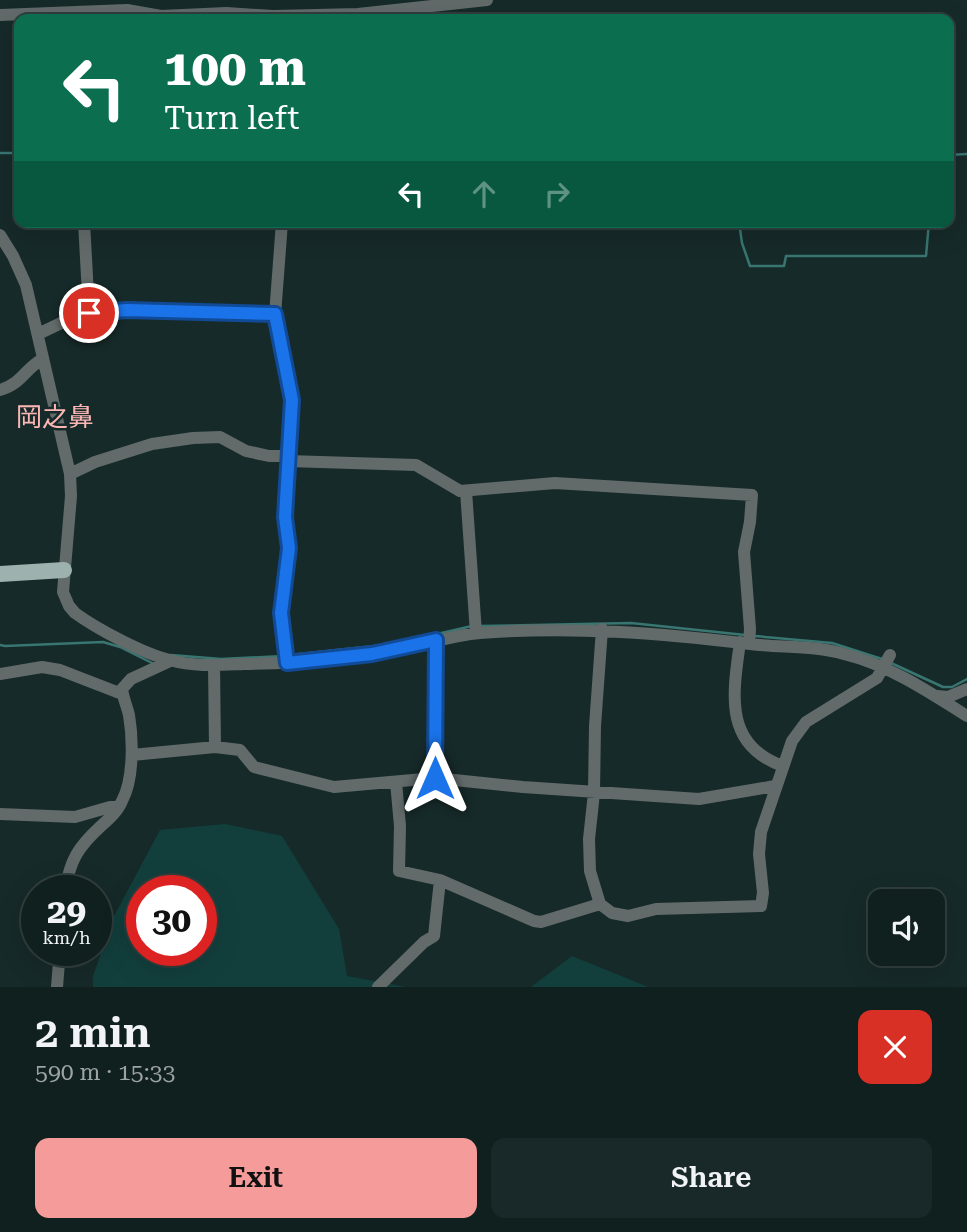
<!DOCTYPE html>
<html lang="en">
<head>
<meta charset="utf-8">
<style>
	:root { --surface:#10201f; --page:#192828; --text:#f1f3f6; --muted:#9ca3a4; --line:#303e3d; --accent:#f59b99 }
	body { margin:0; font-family:"Roboto Serif","Noto Sans JP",serif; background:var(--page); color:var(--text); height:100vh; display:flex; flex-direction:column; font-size:26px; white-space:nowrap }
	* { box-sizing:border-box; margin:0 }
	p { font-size:23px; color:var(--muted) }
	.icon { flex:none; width:38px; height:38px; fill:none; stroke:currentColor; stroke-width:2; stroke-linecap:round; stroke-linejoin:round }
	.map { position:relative; height:987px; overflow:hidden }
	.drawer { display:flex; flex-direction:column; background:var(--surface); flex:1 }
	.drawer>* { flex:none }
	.guide { position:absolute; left:14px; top:14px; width:940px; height:214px; border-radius:14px; box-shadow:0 7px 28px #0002,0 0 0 2px var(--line); background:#0b6e4f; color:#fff; overflow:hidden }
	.fabs { position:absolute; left:868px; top:889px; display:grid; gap:14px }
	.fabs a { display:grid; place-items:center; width:77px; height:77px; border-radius:14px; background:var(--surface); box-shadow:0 7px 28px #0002,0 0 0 2px var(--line); font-size:35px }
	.speed { position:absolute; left:21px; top:875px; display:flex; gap:14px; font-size:35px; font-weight:700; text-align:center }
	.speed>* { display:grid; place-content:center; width:91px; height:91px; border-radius:50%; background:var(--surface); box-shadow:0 7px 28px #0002,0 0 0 2px var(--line); line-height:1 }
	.speed small { font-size:18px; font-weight:400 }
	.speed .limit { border:10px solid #d22; background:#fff; color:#111 }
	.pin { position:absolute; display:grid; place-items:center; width:60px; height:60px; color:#fff; margin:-30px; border:4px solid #fff; border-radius:50%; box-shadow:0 2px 7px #0007 }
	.me { position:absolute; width:77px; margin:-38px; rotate:0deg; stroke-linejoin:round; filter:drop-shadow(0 0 5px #0008) }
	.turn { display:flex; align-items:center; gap:24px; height:147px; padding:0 35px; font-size:32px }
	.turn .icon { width:91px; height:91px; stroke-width:2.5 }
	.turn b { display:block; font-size:49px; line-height:60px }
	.lanes { display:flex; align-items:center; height:66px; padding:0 35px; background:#0003; justify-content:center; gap:35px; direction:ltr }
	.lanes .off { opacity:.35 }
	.round { display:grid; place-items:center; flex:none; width:74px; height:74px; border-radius:14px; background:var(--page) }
	.summary { display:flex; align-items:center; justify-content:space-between; height:119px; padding:0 35px }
	h1 { font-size:42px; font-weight:600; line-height:52px }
	.action { display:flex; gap:14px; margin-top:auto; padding:14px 35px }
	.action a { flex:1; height:80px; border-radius:14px; background:var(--accent); color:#111; font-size:28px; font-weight:600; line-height:80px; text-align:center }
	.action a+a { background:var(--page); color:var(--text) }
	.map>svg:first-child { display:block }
</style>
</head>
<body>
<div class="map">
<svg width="967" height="987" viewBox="0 0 967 987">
	<rect width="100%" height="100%" fill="#162a29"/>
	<path fill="#123f3c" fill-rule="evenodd" d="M225,824L282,836L339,929L347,976L406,987H93V976L114,916L160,830ZM142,891H201V950H142Z
		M572,956L648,987H531Z"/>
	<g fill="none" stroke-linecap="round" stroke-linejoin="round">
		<path stroke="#397571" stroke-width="2.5" d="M0,153H19
			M948,155L967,154
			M739,222L742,243L750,266H784L786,256H926L929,222
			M479,626L631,623L745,635
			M755,636L832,643L882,659
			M0,645L5,646L103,642L120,647L152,663
			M171,655L221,659L283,656
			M289,655L393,644L472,626
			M891,663L943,687H952L967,679"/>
		<path stroke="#626b6a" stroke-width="12" d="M0,15L127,10L161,16L226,13L273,16L358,14L487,0
			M84,222L89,313
			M282,222L275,315L292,400L285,517L289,548L281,613L287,663
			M0,235L13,256L26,285L70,474L71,496L63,592L69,606L75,613C97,629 144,654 170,660C194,667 219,665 244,664C297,663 350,659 402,649C428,644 453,635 480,633C571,626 659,633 750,644C781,648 814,645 844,654C889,665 929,692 967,716
			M38,334L76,316L127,310L275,315
			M0,390C22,384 26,367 43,359
			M288,461L416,465L460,491L555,483L752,495L750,522L744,552L750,629L749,644
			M70,474L95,462L152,444L193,438L220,437L246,451L269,456H288
			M466,491L476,633
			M602,629L595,726L594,793L589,839L590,871L600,904L612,913L628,916L656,909L761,906L763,893L759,854L761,832L792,741L806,722L877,678L890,655
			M740,642C733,693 723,745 783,766
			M214,665L215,747
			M0,674L42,667L60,670L122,694
			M937,696L948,697L967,689
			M132,755L215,747L240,750L254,767L334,787L435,778L523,787L699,799L775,786
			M435,778L436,641
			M0,814L75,817L110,807H119
			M440,880L534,921L541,922L600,904
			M65,891C70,860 78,847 101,826C109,819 118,811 122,801C134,779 133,739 129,715C127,706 123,698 122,689L131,679L170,661
			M57,987L60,950
			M378,987L424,942L434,936L440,880L399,871L400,826L396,782"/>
		<path stroke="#9db1af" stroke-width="16" d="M0,574L64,570"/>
	</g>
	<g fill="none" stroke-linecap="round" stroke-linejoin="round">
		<g stroke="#114b97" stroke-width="18">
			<path id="route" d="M89,313L127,310L275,314L292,400L285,517L289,548L281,613L287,663L372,654L436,640L435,778"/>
		</g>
		<use href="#route" stroke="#1a73e8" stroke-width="12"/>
	</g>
	<g text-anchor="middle" stroke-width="5" stroke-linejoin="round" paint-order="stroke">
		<g font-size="26" fill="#fcb7b5" stroke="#162a29">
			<text x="55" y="426">岡之鼻</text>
		</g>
	</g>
</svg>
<div class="fabs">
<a><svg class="icon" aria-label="sound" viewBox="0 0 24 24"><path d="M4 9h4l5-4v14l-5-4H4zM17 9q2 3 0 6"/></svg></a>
</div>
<div class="speed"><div>29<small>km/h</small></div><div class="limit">30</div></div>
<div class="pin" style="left:89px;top:313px;background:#d93025"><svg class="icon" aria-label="arrive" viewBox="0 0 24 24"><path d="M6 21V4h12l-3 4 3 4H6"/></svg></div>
<svg class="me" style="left:435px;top:778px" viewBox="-20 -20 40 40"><path d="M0-17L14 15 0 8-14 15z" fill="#1a73e8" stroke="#fff" stroke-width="4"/></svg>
<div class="guide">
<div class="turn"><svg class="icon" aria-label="left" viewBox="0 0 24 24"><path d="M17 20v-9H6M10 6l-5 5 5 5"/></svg><div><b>100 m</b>Turn left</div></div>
<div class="lanes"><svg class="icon" aria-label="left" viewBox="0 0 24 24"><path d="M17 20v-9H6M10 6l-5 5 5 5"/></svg><svg class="icon off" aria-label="ahead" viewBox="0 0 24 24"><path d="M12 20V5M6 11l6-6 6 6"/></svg><svg class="icon off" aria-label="right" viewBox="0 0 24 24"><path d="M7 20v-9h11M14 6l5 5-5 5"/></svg></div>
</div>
</div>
<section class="drawer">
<div class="summary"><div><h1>2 min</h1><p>590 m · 15:33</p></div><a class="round" style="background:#d93025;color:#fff"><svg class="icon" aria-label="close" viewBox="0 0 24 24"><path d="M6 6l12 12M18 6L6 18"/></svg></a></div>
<div class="action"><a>Exit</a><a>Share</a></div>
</section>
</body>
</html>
